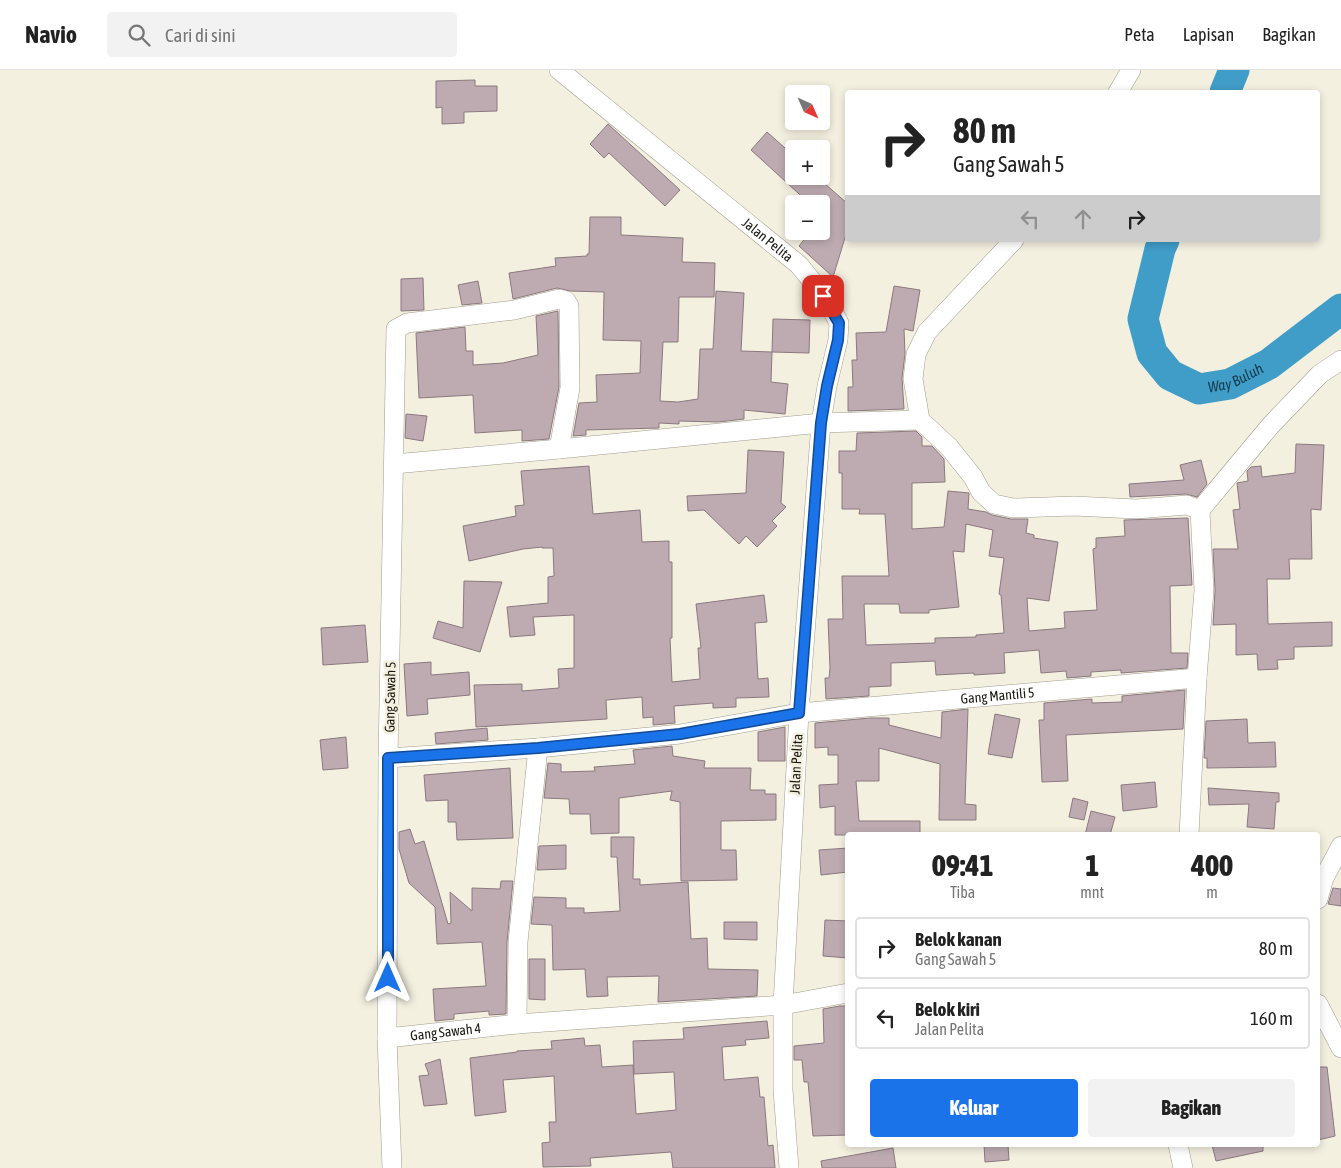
<!DOCTYPE html>
<html lang="id">
<head>
<meta charset="utf-8">
<style>
	:root { --surface:#fff; --page:#f2f2f2; --text:#222; --muted:#767676; --line:#e0e0e0; --accent:#1a73e8 }
	body { margin:0; font-family:"Asap Condensed",sans-serif; background:var(--page); color:var(--text); height:100vh; display:flex; flex-direction:column; font-size:19px; white-space:nowrap }
	* { box-sizing:border-box; margin:0 }
	p { font-size:16px; color:var(--muted) }
	.icon { flex:none; width:28px; height:28px; fill:none; stroke:currentColor; stroke-width:2; stroke-linecap:round; stroke-linejoin:round }
	.map { position:relative; flex:1; overflow:hidden }
	.sheet { position:absolute; left:845px; top:762px; width:475px; height:315px; display:flex; flex-direction:column; background:var(--surface); border-radius:5px; box-shadow:0 2px 8px #0003 }
	.sheet>* { flex:none }
	.hud { position:absolute; left:845px; top:20px; width:475px; height:152px; border-radius:5px; box-shadow:0 2px 8px #0003; background:#fff; color:var(--text); overflow:hidden }
	.needle { width:32px; rotate:135deg }
	.fabs { position:absolute; left:785px; top:15px; display:grid; gap:10px }
	.fabs a { display:grid; place-items:center; width:45px; height:45px; border-radius:5px; background:var(--surface); box-shadow:0 2px 8px #0003; font-size:25px }
	.pin { position:absolute; display:grid; place-items:center; width:42px; height:42px; color:#fff; margin:-21px; border-radius:10px; box-shadow:0 2px 8px #0006 }
	.me { position:absolute; width:55px; margin:-28px; rotate:0deg; stroke-linejoin:round; filter:drop-shadow(0 0 4px #0008) }
	.turn { display:flex; align-items:center; gap:18px; height:105px; padding:0 25px; font-size:22px }
	.turn .icon { width:65px; height:65px; stroke-width:2.5 }
	.turn b { display:block; font-size:35px; line-height:42px }
	.lanes { display:flex; align-items:center; height:48px; padding:0 25px; background:#0003; justify-content:center; gap:25px; direction:ltr }
	.lanes .off { opacity:.35 }
	.eta { display:flex; justify-content:space-evenly; align-items:center; height:85px; text-align:center }
	.eta b { font-size:30px; font-weight:800; line-height:35px }
	.primary-button { display:flex; gap:10px; margin-top:auto; padding:10px 25px }
	.primary-button a { flex:1; height:58px; border-radius:5px; background:var(--accent); color:#fff; font-size:20px; font-weight:800; line-height:58px; text-align:center }
	.primary-button a+a { background:var(--page); color:var(--text) }
	ul { padding:0; list-style:none }
	li { display:flex; align-items:center; gap:15px; height:62px; margin:0 10px 8px; padding:0 15px; border:2px solid var(--line); border-radius:5px }
	li div { flex:1 }
	li b { display:block; font-size:19px }
	li em { font-style:normal }
	header { display:flex; align-items:center; gap:30px; box-sizing:border-box; height:70px; padding:0 25px; background:var(--surface); border-bottom:1px solid var(--line) }
	header strong { font-size:24px }
	nav { display:flex; gap:28px; margin-inline-start:auto; font-size:18px }
	.search { width:350px; height:45px; background:var(--page); display:flex; align-items:center; gap:12px; box-sizing:border-box; padding:0 18px; border-radius:5px; color:var(--muted); font-size:19px }
	.map>svg:first-child { display:block }
</style>
</head>
<body>
<header>
<strong>Navio</strong>
<div class="search"><svg class="icon" aria-label="search" viewBox="0 0 24 24"><circle cx="10" cy="10" r="6"/><path d="M15 15l6 6"/></svg>Cari di sini</div>
<nav><a>Peta</a><a>Lapisan</a><a>Bagikan</a></nav>
</header>
<div class="map">
<svg width="1341" height="1098" viewBox="0 0 1341 1098">
	<rect width="100%" height="100%" fill="#f4f0e0"/>
	<g fill="none" stroke-linecap="round" stroke-linejoin="round">
		<g stroke="#409dc8" stroke-width="31">
			<path d="M1225,22L1234,0"/>
			<path id="s1" d="M1164,170L1160,179L1143,249L1152,283L1170,305L1199,319L1230,314L1269,294L1341,239"/>
		</g>
	</g>
	<path fill="#bdabb1" stroke="#8a797f" fill-rule="evenodd" d="M475,10V16H497V41L464,42V53L442,54V37L436,38V11Z
		M608,54L680,120L665,136L609,83L604,88L590,74Z
		M767,62L794,86V106H816L848,134V158L833,207L799,176L811,161H821V134H810L751,80Z
		M590,147H621V165L683,168L682,192L715,193L714,227H679L678,272H663L660,331L678,332L698,329L700,279H713L716,221L744,223L741,281L772,282L771,312L788,314L785,344L744,340V349L718,352L679,351V354L659,353V358L586,360V365L573,366L579,333L597,332L596,305L640,303L641,271L603,270L604,222L570,221L557,218L513,229L509,203L556,196L555,188L587,186V184H589Z
		M423,208L424,240L401,241V209Z
		M478,211L482,233L462,235L458,215Z
		M894,216L920,220L913,261L904,259L905,284L902,308L904,339L848,341V317H853L852,290H857L856,263L886,262Z
		M558,241L559,317L549,369L522,371V360L475,363L473,325L419,328L416,263L465,257L466,281H473V295L503,293L538,285L536,246Z
		M773,249L810,250L809,283L772,282Z
		M406,344L427,346L423,371L405,368Z
		M916,361L922,367V376H932L944,389L945,412L912,413V459L944,457L948,421L969,423L968,439L986,442L992,445L1011,449H1028L1026,463L1034,465V468L1058,472L1049,531L1027,528L1029,561L1065,558L1064,542L1097,540L1093,479L1096,478V468L1125,466L1124,450L1188,448L1192,515L1170,516L1171,583H1188L1187,598L1121,603V600L1091,602V606L1067,608L1066,601L1041,603L1039,580L1004,583L1005,603L974,605V603L936,605L935,591L891,593V616L869,617V626L826,629L825,608H829L830,598L828,549H843L842,506H889L885,444H859L860,439H842V403H839V381H856L857,363ZM966,454L993,460L989,486L1004,488L999,524L1001,525L1004,563L976,565V567L935,568V573L866,575L864,534H899L900,543H929V540L959,537L953,481L964,482Z
		M1296,374L1324,375L1321,440L1311,439L1312,489H1289L1290,509H1267L1268,554L1332,552V576L1294,577V589L1277,590L1278,599L1258,600L1257,584L1236,585V554L1213,555L1215,520L1213,479H1238L1233,440L1240,439L1237,413L1248,411L1247,401L1251,397L1261,396L1262,407L1295,403Z
		M748,380L784,382L781,433L786,437L772,451L777,456L757,477L746,466L739,474L704,440L688,441L687,426L746,423Z
		M1201,390L1207,414L1197,427L1186,424L1130,427L1129,414L1184,410L1180,395Z
		M589,396L593,444L640,440L642,472L669,471V492H672V568H670L672,612L700,609L698,578H701L696,534L764,525L767,552L755,553L758,609L768,608L769,627L736,628V637L713,638V633L674,636L675,653L653,655V647L643,648L642,627L606,630L607,649L476,657L474,615L522,614V621L559,618L558,599L574,598V545L533,547L535,565L510,567L507,537L548,533V507L554,506L553,478H542V477L523,479L469,491L463,456L516,446L515,436L524,435L521,401Z
		M464,511L502,512L480,582L433,568L438,551L463,558Z
		M365,555L368,592L323,595L321,558Z
		M431,592V605L469,602L470,625L427,629L428,644L407,646L404,594Z
		M1185,620L1183,659L1066,665L1068,711L1042,712L1039,650H1044V633L1092,629V633L1122,632V626Z
		M968,639L965,734L976,735V750H939L940,694L879,678V711H856L859,751H920V765H835V736L820,738L819,715L838,714V685H828V677L815,678V653L870,648H889V655L941,668L942,642Z
		M995,644L1020,649L1012,688L988,684Z
		M1247,649L1248,673L1275,672L1276,697L1207,698V688H1204L1206,651Z
		M785,657V691H758V662Z
		M487,658L488,670L436,674L435,663Z
		M346,667L348,698L323,700L320,670Z
		M672,676L673,686L705,691L704,698H751L750,720H765V724H776V750L721,751V780H736L737,810L681,811L680,732L670,730L672,721L619,728V763L591,764L590,744H570L569,729L544,728L548,693L561,694V702L595,701L594,697L635,694L633,680Z
		M510,698L513,768L457,770L456,752H448V730L426,731L424,705Z
		M1155,712L1157,737L1123,741L1121,715Z
		M1208,718L1279,723V732H1276L1274,759L1247,757L1249,734L1209,735Z
		M1073,728L1088,732L1084,750L1069,747Z
		M1091,741L1115,747L1110,765H1085Z
		M410,759L415,774L424,771L448,854L451,853L450,822L472,841V818L500,819L501,811H513L507,872L506,944L489,945V941L454,944V949L435,951L433,919L486,916L482,872L437,874L435,837L409,813L399,779V762Z
		M611,767H634L633,809H640V815L688,812L691,869L707,868L708,899L758,900L757,926L658,932L659,906L607,907L608,926L587,927L585,899L553,900L552,855L531,854L534,827L566,828V838H584V843L620,841L617,787H611Z
		M566,775V799L537,800L539,776Z
		M848,778V802L821,805L819,780Z
		M1333,818L1341,819V836L1328,834Z
		M825,850L848,851V888L823,886Z
		M724,852H757V870L724,869Z
		M529,889H545V930L529,929Z
		M840,936H848V1065L813,1066L808,1012H804L802,990H794V976L824,973L823,939Z
		M767,951L769,968L745,970L746,975L722,977L724,1010L758,1007L760,1027H764L768,1076L773,1075L775,1098H673L671,1082L590,1088L591,1096L543,1097L542,1073L550,1072L549,1052H556L554,1006L503,1010L506,1042L475,1046L470,988L517,982V981L552,979L551,971L584,968L585,976L600,975L602,997L633,995L636,1044L676,1040L674,1002L634,1004L633,971L684,969L683,958Z
		M440,989L447,1034L424,1036L419,1006L429,1005L425,994Z
		M1318,997H1327L1335,1066L1318,1070Z
		M984,1075H1008L1009,1090L985,1092Z
		M1212,1075H1263V1081L1216,1091Z
		M893,1078L896,1098H822L821,1091Z"/>
	<g fill="none" stroke-linecap="round" stroke-linejoin="round">
		<g stroke="#a09c8e" stroke-width="20">
			<g id="minor">
				<path id="s2" d="M559,0L799,195L816,216L830,236L839,253L838,270L827,316L821,353L799,643L783,935V1020L789,1098"/>
				<path d="M1118,22L1131,0"/>
				<path d="M1014,170L927,262L916,284L913,309L920,350L949,377L973,407L981,422L994,434L1013,438L1074,436L1136,439L1187,435L1200,440L1271,355L1320,304L1341,290"/>
				<path id="s3" d="M559,379L570,318L569,236L566,231L559,229L514,240L407,253L396,259L388,688L538,678L680,664L799,643L1197,608"/>
				<path d="M394,394L559,379L821,353L920,350"/>
				<path id="s4" d="M388,688L387,968L517,954L783,935L848,923"/>
				<path d="M1189,765L1197,608L1204,520L1200,440"/>
				<path d="M1318,829L1324,808L1341,776"/>
				<path d="M1318,934L1341,978"/>
				<path d="M517,954L518,872L538,678"/>
				<path d="M387,968L392,1098"/>
				<path d="M1178,1075L1183,1098"/>
			</g>
		</g>
		<use href="#minor" stroke="#fff" stroke-width="19"/>
	</g>
	<g fill="none" stroke-linecap="round" stroke-linejoin="round">
		<g stroke="#114b97" stroke-width="12">
			<path id="route" d="M388,908V688L538,678L680,664L799,643L821,353L827,316L838,270L839,253L823,226"/>
		</g>
		<use href="#route" stroke="#1a73e8" stroke-width="9"/>
	</g>
	<g text-anchor="middle" stroke-width="5" stroke-linejoin="round" paint-order="stroke">
		<g font-size="14" fill="#181711" stroke="#f4f0e0">
			<text dy="5" stroke="none"><textPath href="#s2" startOffset="269">Jalan Pelita</textPath></text>
			<text dy="5" stroke="none"><textPath href="#s3" startOffset="1366">Gang Mantili 5</textPath></text>
			<text transform="translate(390 627) rotate(-89)" y="5">Gang Sawah 5</text>
			<text transform="translate(796 694) rotate(-87)" y="5">Jalan Pelita</text>
			<text dy="5" stroke="none"><textPath href="#s4" startOffset="339">Gang Sawah 4</textPath></text>
		</g>
		<g font-size="15" font-style="italic" fill="#143c4f" stroke="#f4f0e0">
			<text dy="5" stroke="none"><textPath href="#s1" startOffset="216">Way Buluh</textPath></text>
		</g>
	</g>
</svg>
<div class="fabs">
<a><svg class="needle" viewBox="-14 -14 28 28"><path d="M0-13l5 13h-10z" fill="#e53935"/><path d="M0 13l5-13h-10z" fill="#767676"/></svg></a>
<a>+</a>
<a>−</a>
</div>
<div class="pin" style="left:823px;top:226px;background:#d93025"><svg class="icon" aria-label="arrive" viewBox="0 0 24 24"><path d="M6 21V4h12l-3 4 3 4H6"/></svg></div>
<svg class="me" style="left:388px;top:908px" viewBox="-20 -20 40 40"><path d="M0-17L14 15 0 8-14 15z" fill="#1a73e8" stroke="#fff" stroke-width="4"/></svg>
<div class="hud">
<div class="turn"><svg class="icon" aria-label="right" viewBox="0 0 24 24"><path d="M7 20v-9h11M14 6l5 5-5 5"/></svg><div><b>80 m</b>Gang Sawah 5</div></div>
<div class="lanes"><svg class="icon off" aria-label="left" viewBox="0 0 24 24"><path d="M17 20v-9H6M10 6l-5 5 5 5"/></svg><svg class="icon off" aria-label="ahead" viewBox="0 0 24 24"><path d="M12 20V5M6 11l6-6 6 6"/></svg><svg class="icon" aria-label="right" viewBox="0 0 24 24"><path d="M7 20v-9h11M14 6l5 5-5 5"/></svg></div>
</div>
<section class="sheet">
<div class="eta">
<div><b>09:41</b><p>Tiba</p></div>
<div><b>1</b><p>mnt</p></div>
<div><b>400</b><p>m</p></div>
</div>
<ul>
<li><svg class="icon" aria-label="right" viewBox="0 0 24 24"><path d="M7 20v-9h11M14 6l5 5-5 5"/></svg><div><b>Belok kanan</b><p>Gang Sawah 5</p></div><em>80 m</em></li>
<li><svg class="icon" aria-label="left" viewBox="0 0 24 24"><path d="M17 20v-9H6M10 6l-5 5 5 5"/></svg><div><b>Belok kiri</b><p>Jalan Pelita</p></div><em>160 m</em></li>
</ul>
<div class="primary-button"><a>Keluar</a><a>Bagikan</a></div>
</section>
</div>
</body>
</html>
